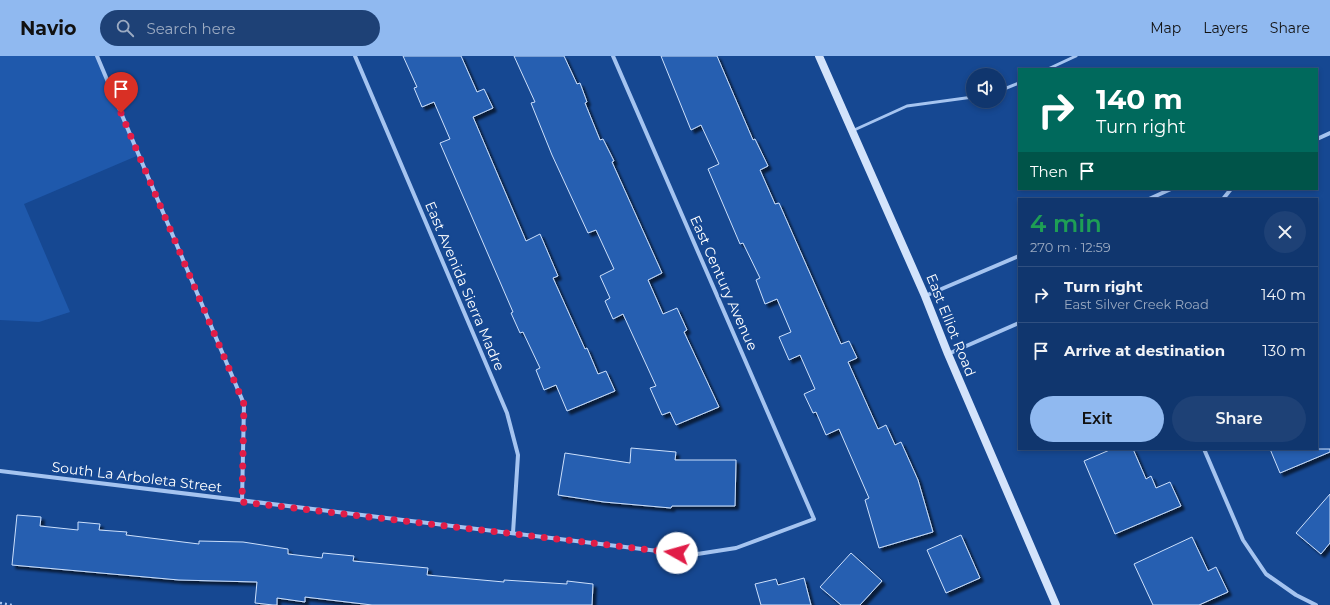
<!DOCTYPE html>
<html lang="en">
<head>
<meta charset="utf-8">
<style>
	:root { --surface:#10366e; --page:#1e4176; --text:#f1f3f6; --muted:#9cabc2; --line:#305081; --accent:#90b9f0 }
	body { margin:0; font-family:Montserrat,sans-serif; background:var(--page); color:var(--text); height:100vh; display:flex; flex-direction:column; font-size:15px; white-space:nowrap }
	* { box-sizing:border-box; margin:0 }
	p { font-size:13px; color:var(--muted) }
	.icon { flex:none; width:22px; height:22px; fill:none; stroke:currentColor; stroke-width:2; stroke-linecap:round; stroke-linejoin:round }
	.map { position:relative; flex:1; overflow:hidden }
	.details { position:absolute; left:1018px; top:142px; width:300px; height:252px; display:flex; flex-direction:column; background:var(--surface); border-radius:0px; box-shadow:0 2px 6px #0003,0 0 0 1px var(--line) }
	.details>* { flex:none }
	.top-card { position:absolute; left:1018px; top:12px; width:300px; height:122px; border-radius:0px; box-shadow:0 2px 6px #0003,0 0 0 1px var(--line); background:#00695c; color:#fff; overflow:hidden }
	.controls { position:absolute; left:966px; top:12px; display:grid; gap:8px }
	.controls a { display:grid; place-items:center; width:40px; height:40px; border-radius:50%; background:var(--surface); box-shadow:0 2px 6px #0003,0 0 0 1px var(--line); font-size:20px }
	.pin { position:absolute; display:grid; place-items:center; width:34px; height:34px; color:#fff; margin:-41px -17px; border-radius:50% 50% 50% 0; rotate:-45deg; box-shadow:0 0 4px #0007 }
	.pin .icon { rotate:45deg }
	.me { position:absolute; width:44px; margin:-22px; rotate:277deg; stroke-linejoin:round; filter:drop-shadow(0 0 3px #0008) }
	.turn { display:flex; align-items:center; gap:14px; height:84px; padding:0 12px; font-size:18px }
	.turn .icon { width:52px; height:52px; stroke-width:2.5 }
	.turn b { display:block; font-size:28px; line-height:34px }
	.then { display:flex; align-items:center; height:38px; padding:0 12px; background:#0003; gap:8px; font-size:15px }
	.round { display:grid; place-items:center; flex:none; width:42px; height:42px; border-radius:21px; background:var(--page) }
	.head { display:flex; align-items:center; justify-content:space-between; height:68px; padding:0 12px }
	h1 { font-size:24px; font-weight:600; line-height:30px; color:#1e9e55 }
	.cta { display:flex; gap:8px; margin-top:auto; padding:8px 12px }
	.cta a { flex:1; height:46px; border-radius:24px; background:var(--accent); color:#111; font-size:16px; font-weight:600; line-height:46px; text-align:center }
	.cta a+a { background:var(--page); color:var(--text) }
	ul { padding:0; list-style:none }
	li { display:flex; align-items:center; gap:12px; height:56px; padding:0 12px; border-top:1px solid var(--line) }
	li div { flex:1 }
	li b { display:block; font-size:15px }
	li em { font-style:normal }
	header { display:flex; align-items:center; gap:24px; box-sizing:border-box; height:56px; padding:0 20px; background:var(--accent); color:#111 }
	header strong { font-size:19px }
	nav { display:flex; gap:22px; margin-inline-start:auto; font-size:14px }
	.search { width:280px; height:36px; background:var(--page); display:flex; align-items:center; gap:10px; box-sizing:border-box; padding:0 14px; border-radius:22px; color:var(--muted); font-size:15px }
	.map>svg:first-child { display:block }
</style>
</head>
<body>
<header>
<strong>Navio</strong>
<div class="search"><svg class="icon" aria-label="search" viewBox="0 0 24 24"><circle cx="10" cy="10" r="6"/><path d="M15 15l6 6"/></svg>Search here</div>
<nav><a>Map</a><a>Layers</a><a>Share</a></nav>
</header>
<div class="map">
<svg width="1330" height="549" viewBox="0 0 1330 549">
	<defs>
		<filter id="shadow"><feDropShadow dx="3.5" dy="3.5" stdDeviation="1" flood-color="#0009"/></filter>
	</defs>
	<rect width="100%" height="100%" fill="#164892"/>
	<path fill="#1f59ac" d="M0,0H97L139,99L24,148L70,256L39,266L0,264Z"/>
	<path fill="#255eb1" stroke="#cce0fc" filter="url(#shadow)" d="M403,0H461L477,36L484,33L493,52L473,61L526,185L540,178L558,220L553,222L585,293L587,292L598,318L606,315L615,335L567,355L556,329L544,334L536,314L540,312L523,276L520,277L511,257L513,256L440,87L450,83L434,46L422,51L414,32L417,31Z
		M514,0H564L577,28L580,27L587,46L585,47L600,84L603,83L614,105L612,106L662,217L648,224L663,258L677,252L687,274L684,276L719,351L676,369L670,356L662,359L650,332L656,330L623,258L613,263L605,245L610,242L600,220L614,213L596,174L588,177L552,99L531,47L535,46Z
		M661,0H717L753,84L755,83L768,110L760,114L775,148L779,147L841,288L849,285L857,302L848,306L878,373L886,369L895,389L901,386L918,424L933,476L879,492L865,444L869,442L839,373L826,379L816,356L813,357L804,338L815,333L800,299L789,304L779,281L791,276L777,243L765,248L756,224L760,222L743,187L740,188L708,113L719,108L701,69L691,74Z
		M631,392L676,396L675,404H736L735,450H672L671,452L604,446L558,439L565,397L630,407Z
		M1112,393H1133L1146,423L1151,420L1156,432L1170,426L1181,450L1115,478L1084,405Z
		M1270,393H1330V396L1280,417Z
		M1330,438V487L1321,498L1296,477Z
		M17,459L41,461L40,470L78,474V466L100,468L99,474L127,476L126,479L199,488V485L243,486L288,493V498L322,502L323,497L354,500L353,505L428,512L427,519L504,526V524L567,528V525L593,528L592,549H372L305,541V546L277,542V549H273L255,547L257,526L179,524L12,509Z
		M961,479L980,522L946,537L927,494Z
		M1192,481L1208,515L1216,511L1228,536L1199,549H1153L1134,508Z
		M851,497L882,525L860,549H841L820,531Z
		M804,522L811,549H761L755,528L776,523L778,529Z"/>
	<g fill="none" stroke-linecap="round" stroke-linejoin="round">
		<path stroke="#a5c4f0" stroke-width="2.5" stroke-dasharray="2 3" stroke-linecap="butt" d="M0,547L12,549"/>
		<path stroke="#a5c4f0" stroke-width="3" d="M1048,13L1076,0
			M999,35L1019,27
			M852,75L907,50L973,41"/>
		<path stroke="#a5c4f0" stroke-width="4" d="M97,0L244,348L242,446
			M355,0L507,357L518,399L513,477
			M1317,83L1330,77
			M1149,143L1171,133
			M1223,143L1231,133
			M925,240L1019,200
			M948,298L1019,267
			M1204,393L1243,484L1266,518L1296,539L1316,549
			M0,415L691,499L736,492L814,463L613,0"/>
		<path stroke="#d3e3fb" stroke-width="8" d="M819,0L925,240L948,298L1056,549"/>
	</g>
	<g fill="none" stroke-linecap="round" stroke-linejoin="round">
		<path stroke="#e11d48" stroke-width="7" stroke-dasharray="0 12.6" d="M121,57L244,348L242,446L677,497"/>
	</g>
	<g text-anchor="middle" stroke-width="4" stroke-linejoin="round" paint-order="stroke">
		<g font-size="14" fill="#fff" stroke="#164892">
			<text transform="translate(724 227) rotate(66)" y="5">East Century Avenue</text>
			<text transform="translate(465 230) rotate(67)" y="5">East Avenida Sierra Madre</text>
			<text transform="translate(951 269) rotate(68)" y="5">East Elliot Road</text>
			<text transform="translate(137 421) rotate(7)" y="5">South La Arboleta Street</text>
		</g>
	</g>
</svg>
<div class="controls">
<a><svg class="icon" aria-label="sound" viewBox="0 0 24 24"><path d="M4 9h4l5-4v14l-5-4H4zM17 9q2 3 0 6"/></svg></a>
</div>
<div class="pin" style="left:121px;top:57px;background:#d93025"><svg class="icon" aria-label="arrive" viewBox="0 0 24 24"><path d="M6 21V4h12l-3 4 3 4H6"/></svg></div>
<svg class="me" style="left:677px;top:497px" viewBox="-20 -20 40 40"><circle r="19" fill="#fff"/><path d="M0-13L10 11 0 6-10 11z" fill="#e11d48"/></svg>
<div class="top-card">
<div class="turn"><svg class="icon" aria-label="right" viewBox="0 0 24 24"><path d="M7 20v-9h11M14 6l5 5-5 5"/></svg><div><b>140 m</b>Turn right</div></div>
<div class="then">Then<svg class="icon" aria-label="arrive" viewBox="0 0 24 24"><path d="M6 21V4h12l-3 4 3 4H6"/></svg></div>
</div>
<section class="details">
<div class="head"><div><h1>4 min</h1><p>270 m · 12:59</p></div><a class="round"><svg class="icon" aria-label="close" viewBox="0 0 24 24"><path d="M6 6l12 12M18 6L6 18"/></svg></a></div>
<ul>
<li><svg class="icon" aria-label="right" viewBox="0 0 24 24"><path d="M7 20v-9h11M14 6l5 5-5 5"/></svg><div><b>Turn right</b><p>East Silver Creek Road</p></div><em>140 m</em></li>
<li><svg class="icon" aria-label="arrive" viewBox="0 0 24 24"><path d="M6 21V4h12l-3 4 3 4H6"/></svg><div><b>Arrive at destination</b></div><em>130 m</em></li>
</ul>
<div class="cta"><a>Exit</a><a>Share</a></div>
</section>
</div>
</body>
</html>
